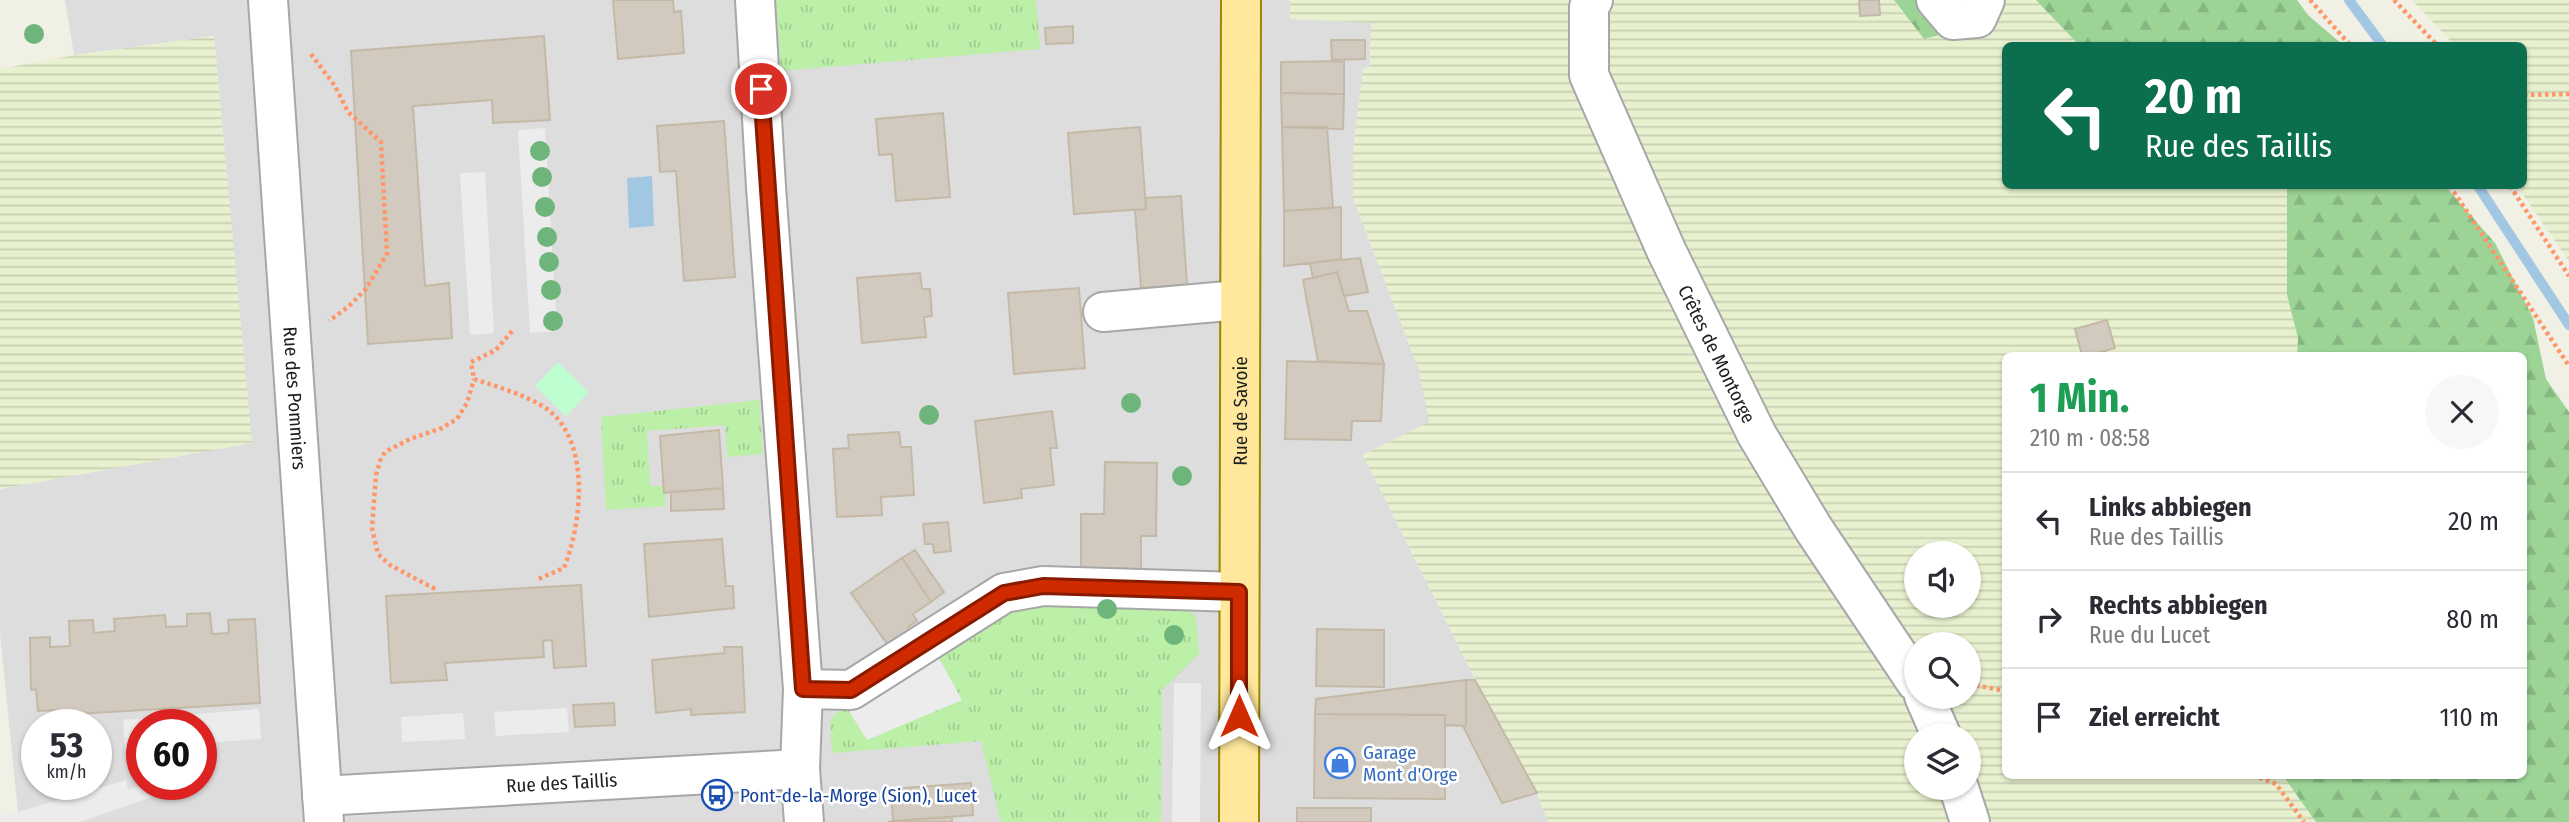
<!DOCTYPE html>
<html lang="de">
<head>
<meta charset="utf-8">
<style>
	:root { --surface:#fff; --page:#f7f7f7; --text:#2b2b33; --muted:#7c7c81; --line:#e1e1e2 }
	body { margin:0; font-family:"Fira Sans Condensed",sans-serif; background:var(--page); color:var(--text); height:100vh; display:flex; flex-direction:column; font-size:26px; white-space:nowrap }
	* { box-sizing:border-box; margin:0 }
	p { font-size:23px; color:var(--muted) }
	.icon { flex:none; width:38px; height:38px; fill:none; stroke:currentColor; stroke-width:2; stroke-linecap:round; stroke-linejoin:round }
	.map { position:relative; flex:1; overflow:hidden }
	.drawer { position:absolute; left:2002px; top:352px; width:525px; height:427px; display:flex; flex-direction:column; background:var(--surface); border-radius:10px; box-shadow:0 2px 5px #0004 }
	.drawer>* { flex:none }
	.hud { position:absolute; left:2002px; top:42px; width:525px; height:147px; border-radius:10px; box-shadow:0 2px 5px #0004; background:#0b6e4f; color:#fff; overflow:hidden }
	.buttons { position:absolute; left:1904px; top:541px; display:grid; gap:14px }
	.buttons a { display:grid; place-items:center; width:77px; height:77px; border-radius:50%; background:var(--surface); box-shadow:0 2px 5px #0004; font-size:35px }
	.speed { position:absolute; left:21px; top:709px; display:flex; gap:14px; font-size:35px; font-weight:700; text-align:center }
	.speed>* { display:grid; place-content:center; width:91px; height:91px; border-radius:50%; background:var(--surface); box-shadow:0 2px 5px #0004; line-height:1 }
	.speed small { font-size:18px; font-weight:400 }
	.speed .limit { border:10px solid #d22; background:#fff; color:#111 }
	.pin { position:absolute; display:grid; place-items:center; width:60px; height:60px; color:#fff; margin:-30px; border:4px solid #fff; border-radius:50%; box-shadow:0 2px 7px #0007 }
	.me { position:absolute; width:77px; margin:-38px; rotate:0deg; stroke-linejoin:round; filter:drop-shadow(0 0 5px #0008) }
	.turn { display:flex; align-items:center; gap:24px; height:147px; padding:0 28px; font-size:32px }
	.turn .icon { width:91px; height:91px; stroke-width:2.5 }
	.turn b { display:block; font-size:49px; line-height:60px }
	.round { display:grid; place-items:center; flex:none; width:74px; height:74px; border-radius:37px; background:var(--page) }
	.head { display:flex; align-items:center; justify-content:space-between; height:119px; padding:0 28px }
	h1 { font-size:42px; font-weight:700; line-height:52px; color:#1e9e55 }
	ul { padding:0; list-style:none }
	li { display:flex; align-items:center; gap:21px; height:98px; padding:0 28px; border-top:2px solid var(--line) }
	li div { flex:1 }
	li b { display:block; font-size:26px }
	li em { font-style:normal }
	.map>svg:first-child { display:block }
</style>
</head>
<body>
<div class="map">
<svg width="2569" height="822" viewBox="0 0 2569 822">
	<defs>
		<pattern id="farmland-rules" width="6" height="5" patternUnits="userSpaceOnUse" patternTransform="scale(1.75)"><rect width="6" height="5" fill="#e8f1cf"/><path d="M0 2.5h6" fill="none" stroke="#c7ceb1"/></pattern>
		<pattern id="grass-tufts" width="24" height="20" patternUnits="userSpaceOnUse" patternTransform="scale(1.75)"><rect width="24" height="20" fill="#bcefa7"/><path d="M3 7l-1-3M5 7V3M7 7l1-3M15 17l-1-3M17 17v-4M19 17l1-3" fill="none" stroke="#a1cd8f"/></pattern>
		<pattern id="forest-firs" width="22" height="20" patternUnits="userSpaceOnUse" patternTransform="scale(1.75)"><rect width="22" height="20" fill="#9cd496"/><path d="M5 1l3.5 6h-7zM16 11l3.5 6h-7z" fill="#86b681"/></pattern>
	</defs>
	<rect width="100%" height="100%" fill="#f1f0e5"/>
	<path fill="#dedddd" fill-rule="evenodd" d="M65,0H1290L1291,19L1371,23L1370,66L1363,70L1353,152V198L1419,370L1430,422L1363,455L1487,703L1537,793L1548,822H19L0,634V489L251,443L214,36L74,55ZM37,724H96V784H37ZM142,724H201V784H142Z"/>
	<path fill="url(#farmland-rules)" fill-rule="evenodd" d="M1290,0H1894L1902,13L1928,0H2036L2079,45L2006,46V186H2287V295L2298,338L2297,355H2006V775H2286V780L2316,822H1548L1537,793L1487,703L1363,455L1429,422L1419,370L1353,198V152L1363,69L1370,66L1371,23L1290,19ZM1916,553H1969V606H1916ZM1916,644H1969V696H1916ZM1916,735H1969V788H1916Z
		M2412,0H2569V261L2517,186H2524V46L2454,45Z
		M214,36L252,443L0,489V69L75,55Z"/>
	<path fill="url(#grass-tufts)" d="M776,0H1036L1040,49L781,71Z
		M759,400L763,454L727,457L725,425L647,431L650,486H664L666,506L606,510L601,417Z
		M1024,602L1173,605L1189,610L1196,617L1199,654L1162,690L1161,822H1001L981,741L832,753L830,720L835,714L847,708L961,700L936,653Z"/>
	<path fill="url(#forest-firs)" d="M1894,0H1928L1947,33L1924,39Z
		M2036,0H2297L2308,15L2343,45H2079Z
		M2287,186H2445L2495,243L2533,318L2546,379L2569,412V822H2316L2286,780V775H2524V355H2297L2298,338L2287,295Z"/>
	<path fill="#bffed1" d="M558,362L589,392L566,416L535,386Z"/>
	<path fill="#ececec" d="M545,128L557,331L530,333L518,130Z
		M485,172L494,333L470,335L460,173Z
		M936,653L962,700L867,740L847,708Z
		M1174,683H1201L1200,822H1172Z
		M567,708L569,732L496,736L494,712Z
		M259,709L261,739L201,743V724H142V748L125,749L123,720Z
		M463,713L465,739L402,742L401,717Z
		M126,780L128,790L147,784L184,786L80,822H2L1,817Z"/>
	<path fill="#a2c7e3" d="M652,176L654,226L629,228L627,178Z"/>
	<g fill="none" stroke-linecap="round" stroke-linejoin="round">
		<path stroke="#a2c7e3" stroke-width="10" d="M2349,0L2383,46
			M2478,186L2569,325"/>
	</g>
	<path fill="#d2cabe" stroke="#c4b9a6" stroke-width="2" d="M613,0H673L674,12L681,11L684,53L618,59Z
		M1859,0H1879L1880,15L1860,16Z
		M1073,26V43L1046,44L1045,28Z
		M544,36L550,120L493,123L492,100L413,106L425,286L449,283L452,338L368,344L351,51Z
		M1331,40H1365V59L1332,60Z
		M1344,61V94L1281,93V62Z
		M1281,93L1344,94L1343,129L1282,127Z
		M943,113L950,197L896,201L892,154L879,155L876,119Z
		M724,121L735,277L684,281L676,171L660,172L657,126Z
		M1140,127L1146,209L1074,214L1068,133Z
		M1282,127H1327L1333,208L1284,211Z
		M1181,196L1187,285L1141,288L1135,210L1146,209L1145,198Z
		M1341,207V259L1284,266V211Z
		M1360,258L1368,292L1344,296L1337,272L1313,278L1310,263Z
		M1337,272L1349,311H1367L1384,364L1318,361L1303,280Z
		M920,273L922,289H930L932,316L924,317L926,337L862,343L857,278Z
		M1079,288L1085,368L1014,374L1008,293Z
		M2107,320L2115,348L2091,355H2082L2075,329Z
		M1287,361L1384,364L1381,421H1352L1351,440L1285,439Z
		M1052,411L1057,448H1050L1054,485L1021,489L1022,498L984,503L975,421Z
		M719,430L723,488L664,493L660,436Z
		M899,432L901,447H911L914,495L881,497L882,515L837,517L833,449L849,448L848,435Z
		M1105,462L1157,463L1156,536H1141V569L1081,568V514H1104Z
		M723,488L724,509L671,511V492Z
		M948,522L951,551L934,553L933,544H925L923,524Z
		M722,539L726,586H733L734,608L649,617L644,544Z
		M915,550L944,592L931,602L902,558Z
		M902,558L931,602L913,614L917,621L908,627L910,630L888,645L851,593Z
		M581,585L586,666L554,668L552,640L543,641L544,657L445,663L447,680L391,683L386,596Z
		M210,613L212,634L229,633L228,620L255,619L260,703L60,715V710L38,711L36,689L31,690L30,638L50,637V647L70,646L69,621L93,620L94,633L115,631L114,619L165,615L166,627L187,626V614Z
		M1317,629L1384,630V687L1316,686Z
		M724,647H742L745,712L691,715V709L656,713L652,660L725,653Z
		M1466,680V726L1445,725V715L1315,714L1316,699Z
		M1466,680H1475L1537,793L1502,803L1463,726H1466Z
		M614,703L615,725L575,727L573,705Z
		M1315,714L1445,715V799L1314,798Z
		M971,783L973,815L893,821L891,789Z
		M1297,808H1371V822H1297Z
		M952,817V822H888L893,821Z"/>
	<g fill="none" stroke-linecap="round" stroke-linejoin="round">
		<g stroke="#a7a7a7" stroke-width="42">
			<g id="minor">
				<path id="s1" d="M268,0L324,822"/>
				<path d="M755,0L766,187L803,689L800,769L804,822"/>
				<path id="s2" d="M1593,0L1589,7V75L1666,250L1757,435L1813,528L1916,682"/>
				<path d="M1936,0L1953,20L1977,18L1985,0"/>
				<path d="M1103,312L1239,300"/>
				<path d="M803,689L851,690L1004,593L1043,586L1239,592"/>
				<path d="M1924,696L1941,735"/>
				<path d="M1959,788L1970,822"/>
				<path id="s3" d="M322,796L800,769"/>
			</g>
		</g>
		<g stroke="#9b8700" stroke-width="42">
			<g id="major">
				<path id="s4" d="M1239,822L1241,0"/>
			</g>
		</g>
		<path stroke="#ff9668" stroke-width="4.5" stroke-dasharray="3.5 3.5" stroke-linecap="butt" d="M2310,0L2351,46
			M2394,0L2438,46
			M311,54L335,86L348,112L381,142L387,254L365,290L348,307L329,321
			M2524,95L2569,94
			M2450,186L2569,366
			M2510,186L2569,276
			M512,331L496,350L471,362L474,379C498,387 523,394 544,407C592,438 582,523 564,568L536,580
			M435,589L390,565L378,554L372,528L376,475L380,461L385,452L410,439L442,428L457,419L467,403L474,379
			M1969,684L2006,691
			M2253,775L2276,784L2304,822"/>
		<use href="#minor" stroke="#fff" stroke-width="38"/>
		<use href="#major" stroke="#ffe89c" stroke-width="38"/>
	</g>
	<g fill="#6eb57c">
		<circle cx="34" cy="34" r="10"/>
		<circle cx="540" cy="151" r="10"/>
		<circle cx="542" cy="177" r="10"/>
		<circle cx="545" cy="207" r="10"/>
		<circle cx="547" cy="237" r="10"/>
		<circle cx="549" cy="262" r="10"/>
		<circle cx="551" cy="290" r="10"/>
		<circle cx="553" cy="321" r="10"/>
		<circle cx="1131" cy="403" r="10"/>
		<circle cx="929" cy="415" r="10"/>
		<circle cx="1182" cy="476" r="10"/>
		<circle cx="1107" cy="609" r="10"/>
		<circle cx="1174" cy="635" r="10"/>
	</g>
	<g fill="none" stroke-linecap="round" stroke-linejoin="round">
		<g stroke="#871b00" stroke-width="18">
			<path id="route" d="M761,89L803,689L851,690L1004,593L1043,586L1239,592V716"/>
		</g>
		<use href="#route" stroke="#cf2a00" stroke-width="12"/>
	</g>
	<defs>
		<g id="shop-ring" transform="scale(1.575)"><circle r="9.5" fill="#fff" stroke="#3f7fe0" stroke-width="1.5"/><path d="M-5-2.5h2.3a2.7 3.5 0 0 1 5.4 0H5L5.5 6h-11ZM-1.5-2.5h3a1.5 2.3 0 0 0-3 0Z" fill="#3f7fe0"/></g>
		<g id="bus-ring" transform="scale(1.575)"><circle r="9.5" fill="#fff" stroke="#1a4fb4" stroke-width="1.5"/><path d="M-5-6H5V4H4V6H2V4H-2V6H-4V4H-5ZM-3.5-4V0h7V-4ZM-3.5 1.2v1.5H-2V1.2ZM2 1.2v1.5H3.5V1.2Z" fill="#1a4fb4"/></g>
	</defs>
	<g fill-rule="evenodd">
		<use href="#shop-ring" x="1340" y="763"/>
		<use href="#bus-ring" x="717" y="795"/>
	</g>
	<g text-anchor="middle" stroke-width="5" stroke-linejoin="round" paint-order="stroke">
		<g font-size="19" fill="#202020" stroke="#fff">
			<text dy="7" stroke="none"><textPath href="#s2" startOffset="383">Crêtes de Montorge</textPath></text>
			<text dy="7" stroke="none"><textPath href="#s1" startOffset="399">Rue des Pommiers</textPath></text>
			<text dy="7" stroke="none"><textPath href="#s4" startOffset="411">Rue de Savoie</textPath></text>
			<text dy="7" stroke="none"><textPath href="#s3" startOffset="240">Rue des Taillis</textPath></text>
		</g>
		<g font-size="19" fill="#366cbe" stroke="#fff" text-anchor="start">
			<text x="1363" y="759">Garage<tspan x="1363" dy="22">Mont d'Orge</tspan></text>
		</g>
		<g font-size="19" fill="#164399" stroke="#fff" text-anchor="start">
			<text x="740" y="802">Pont-de-la-Morge (Sion), Lucet</text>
		</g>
	</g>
</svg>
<div class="buttons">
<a><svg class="icon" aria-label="sound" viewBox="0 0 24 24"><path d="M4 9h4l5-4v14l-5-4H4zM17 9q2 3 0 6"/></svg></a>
<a><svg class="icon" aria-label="search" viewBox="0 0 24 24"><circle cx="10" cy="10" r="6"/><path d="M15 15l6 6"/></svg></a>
<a><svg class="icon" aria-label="layers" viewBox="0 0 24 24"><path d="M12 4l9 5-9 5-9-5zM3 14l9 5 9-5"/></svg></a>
</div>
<div class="speed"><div>53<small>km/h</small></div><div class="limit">60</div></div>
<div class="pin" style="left:761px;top:89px;background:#d93025"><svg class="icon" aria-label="arrive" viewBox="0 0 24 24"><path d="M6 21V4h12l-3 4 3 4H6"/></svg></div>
<svg class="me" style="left:1239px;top:716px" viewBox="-20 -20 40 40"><path d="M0-17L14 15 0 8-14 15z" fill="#cf2a00" stroke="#fff" stroke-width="4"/></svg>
<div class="hud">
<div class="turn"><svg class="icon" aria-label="left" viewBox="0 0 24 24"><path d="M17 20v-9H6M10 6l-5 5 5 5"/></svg><div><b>20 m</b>Rue des Taillis</div></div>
</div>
<section class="drawer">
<div class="head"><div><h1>1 Min.</h1><p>210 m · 08:58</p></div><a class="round"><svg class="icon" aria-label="close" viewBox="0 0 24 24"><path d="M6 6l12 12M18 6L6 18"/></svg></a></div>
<ul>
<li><svg class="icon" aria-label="left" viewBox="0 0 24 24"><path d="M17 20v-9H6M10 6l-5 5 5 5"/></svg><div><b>Links abbiegen</b><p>Rue des Taillis</p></div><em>20 m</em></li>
<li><svg class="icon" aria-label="right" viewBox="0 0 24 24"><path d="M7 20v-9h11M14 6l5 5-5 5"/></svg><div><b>Rechts abbiegen</b><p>Rue du Lucet</p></div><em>80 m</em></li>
<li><svg class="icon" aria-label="arrive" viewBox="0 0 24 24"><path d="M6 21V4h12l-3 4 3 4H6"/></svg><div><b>Ziel erreicht</b></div><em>110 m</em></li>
</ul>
</section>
</div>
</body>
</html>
